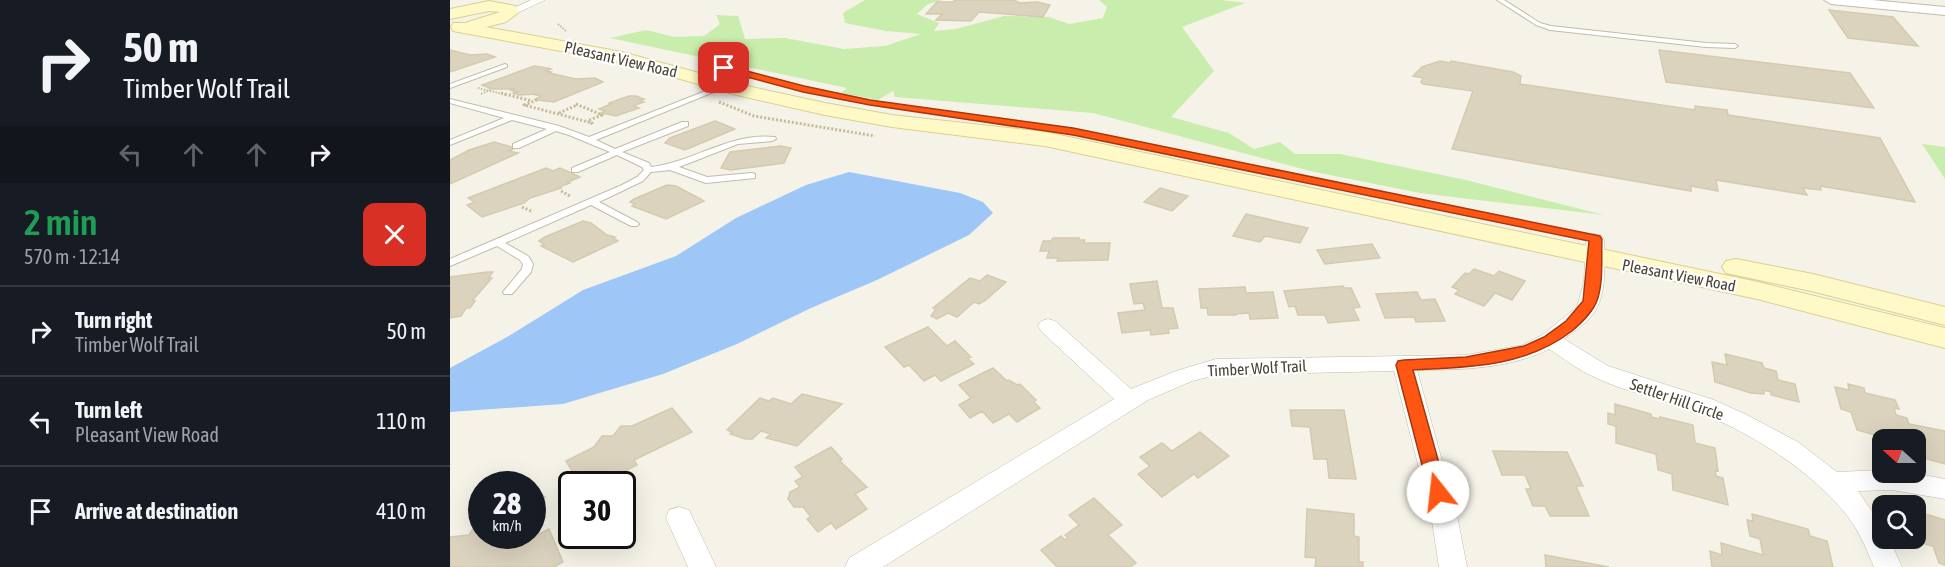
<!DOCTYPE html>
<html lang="en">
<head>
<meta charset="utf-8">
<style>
	:root { --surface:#171b24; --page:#20242c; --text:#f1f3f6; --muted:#9ea1a6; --line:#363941 }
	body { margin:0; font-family:"Asap Condensed",sans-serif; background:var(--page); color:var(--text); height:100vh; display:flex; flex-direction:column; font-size:22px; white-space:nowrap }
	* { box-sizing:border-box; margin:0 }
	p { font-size:20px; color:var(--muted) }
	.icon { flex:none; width:33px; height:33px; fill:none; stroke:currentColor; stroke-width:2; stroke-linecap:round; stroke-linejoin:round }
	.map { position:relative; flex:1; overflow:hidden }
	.sheet { display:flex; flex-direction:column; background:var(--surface); width:450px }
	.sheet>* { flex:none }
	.hud { background:#171b24; color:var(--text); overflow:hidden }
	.needle { width:39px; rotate:291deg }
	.tools { position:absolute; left:1422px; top:429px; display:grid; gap:12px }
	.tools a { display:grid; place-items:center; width:54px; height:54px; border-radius:12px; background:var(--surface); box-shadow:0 6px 24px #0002; font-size:30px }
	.speed { position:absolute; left:18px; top:471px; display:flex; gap:12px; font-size:30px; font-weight:700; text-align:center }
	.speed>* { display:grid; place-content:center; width:78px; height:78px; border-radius:50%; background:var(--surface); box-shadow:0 6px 24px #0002; line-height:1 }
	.speed small { font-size:15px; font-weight:400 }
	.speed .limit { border:3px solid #111; border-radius:9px; background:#fff; color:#111 }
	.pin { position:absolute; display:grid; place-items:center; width:51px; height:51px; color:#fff; margin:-26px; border-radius:12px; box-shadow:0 3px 9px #0006 }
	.me { position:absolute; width:66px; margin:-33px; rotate:344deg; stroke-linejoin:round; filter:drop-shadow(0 0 4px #0008) }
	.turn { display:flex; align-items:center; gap:21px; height:126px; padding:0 24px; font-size:27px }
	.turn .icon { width:78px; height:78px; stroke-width:2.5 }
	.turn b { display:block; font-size:42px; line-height:51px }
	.lanes { display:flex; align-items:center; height:57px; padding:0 24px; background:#0003; justify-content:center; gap:30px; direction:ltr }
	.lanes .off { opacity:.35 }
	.round { display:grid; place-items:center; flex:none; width:63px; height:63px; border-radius:12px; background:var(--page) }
	.headline { display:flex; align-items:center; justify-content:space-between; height:102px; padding:0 24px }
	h1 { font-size:36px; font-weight:600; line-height:45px; color:#1e9e55 }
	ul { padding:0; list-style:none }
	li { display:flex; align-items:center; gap:18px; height:90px; padding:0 24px; border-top:2px solid var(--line) }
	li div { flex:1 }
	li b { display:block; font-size:22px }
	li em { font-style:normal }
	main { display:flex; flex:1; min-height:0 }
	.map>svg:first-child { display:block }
</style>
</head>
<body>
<main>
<section class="sheet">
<div class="hud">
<div class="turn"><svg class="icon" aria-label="right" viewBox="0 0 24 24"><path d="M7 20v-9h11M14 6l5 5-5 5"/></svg><div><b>50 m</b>Timber Wolf Trail</div></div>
<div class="lanes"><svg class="icon off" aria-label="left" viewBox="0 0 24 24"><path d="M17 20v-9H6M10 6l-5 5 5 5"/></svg><svg class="icon off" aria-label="ahead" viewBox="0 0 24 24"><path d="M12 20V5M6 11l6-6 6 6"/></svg><svg class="icon off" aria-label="ahead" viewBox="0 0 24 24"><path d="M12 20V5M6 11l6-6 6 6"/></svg><svg class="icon" aria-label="right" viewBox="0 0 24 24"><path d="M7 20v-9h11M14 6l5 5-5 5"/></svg></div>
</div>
<div class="headline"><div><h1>2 min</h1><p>570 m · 12:14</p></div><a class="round" style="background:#d93025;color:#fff"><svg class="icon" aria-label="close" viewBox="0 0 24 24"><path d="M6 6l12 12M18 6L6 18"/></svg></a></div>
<ul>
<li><svg class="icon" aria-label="right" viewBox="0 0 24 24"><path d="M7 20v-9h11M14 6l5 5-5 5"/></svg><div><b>Turn right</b><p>Timber Wolf Trail</p></div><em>50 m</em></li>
<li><svg class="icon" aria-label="left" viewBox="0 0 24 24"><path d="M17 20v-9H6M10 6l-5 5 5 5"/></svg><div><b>Turn left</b><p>Pleasant View Road</p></div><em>110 m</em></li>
<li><svg class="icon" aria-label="arrive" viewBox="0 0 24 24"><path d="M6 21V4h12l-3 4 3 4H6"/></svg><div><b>Arrive at destination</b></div><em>410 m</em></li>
</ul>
</section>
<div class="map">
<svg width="1495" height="567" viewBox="0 0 1495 567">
	<rect width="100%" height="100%" fill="#f5f3e7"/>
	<path fill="#c8edac" d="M415,0H493L478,4L467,14L489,23L484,31L506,29L554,16L599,17L619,24L653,18L657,7L649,0H772L795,3L732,27L764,71L721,117L779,133L804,149L830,142L845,154H890L1016,180L1154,215L970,193L860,171L643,113L445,97L443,91L428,100L391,93L397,88L160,38L196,30L224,37L254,36L270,24L266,15L288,16L295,39L335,38L394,49L435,46L471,34L436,31L395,23L393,13Z
		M1472,144L1495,147V179Z"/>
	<path fill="#9ec7f7" d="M399,172L510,193L533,202L543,213L519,235L427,280L361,308L287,344L213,374L113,404L0,412V368L57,337L133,290L226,256L286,218L356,185Z"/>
	<path fill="#dbd3be" stroke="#d4caae" stroke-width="1.5" d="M505,0H564L570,3L587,2L600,5L593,17L529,12L521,21L486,20L492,14H476L487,2H503Z
		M1379,10L1443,17L1468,46L1398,38Z
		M0,50L20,55L37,54L45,57L0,72Z
		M1209,50L1400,73L1424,108L1216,82Z
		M990,61L1000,63L1001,61L1063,72L1071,76L1070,84L1245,110V106L1277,110L1278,115L1430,138L1465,202L1370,186L1371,190L1353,188L1357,195L1266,180L1268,191L1241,186V191L1002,149L1023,91L973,84L971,82L973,78L963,76L972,67Z
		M84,66L97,68L101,69L96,71L101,72L99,73L126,79L145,78L153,82L104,102L88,100L85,99L91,96L86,95L88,94L69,95L63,93L67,92L61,90L65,89H42L32,85Z
		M179,96H186L194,99L190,100L194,102L183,106L189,108L166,116L151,113L155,111L149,109L161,104L159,103Z
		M265,121L285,129L235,150L215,143L220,138Z
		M44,142L65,148L59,151L68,153L0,184V160L19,150Z
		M331,146L341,148L334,163L281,170L271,168L280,152Z
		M96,168L103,171L110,168L130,177L118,182L120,183L109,187L111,188L80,198L74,203L32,217L17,205L25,202L18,198Z
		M217,185L226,186L254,201L216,219L182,206L185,204L180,202L184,199Z
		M710,188L738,196L722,211L694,202Z
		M796,214L830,222L858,228L850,243L815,236L810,242L783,236Z
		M133,221L141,223L157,235L165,237L163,238L168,241L123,262L91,246L94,244L89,241L95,237Z
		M603,238H629V240H635L634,243H660L658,260L607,261L608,258H597L599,251H590L593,241H601Z
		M922,244L930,258L875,264L867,250Z
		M1024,269L1044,276L1049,271L1075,281L1062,300L1045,293L1034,306L1005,294L1009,290L1002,287L1015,273L1019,274Z
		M37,272H43L38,278H42L22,301H25L20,308H16L11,316L0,318V277Z
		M537,275L556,282L536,300L529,304L524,302L507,317L498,313L487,319L481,316L486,309L483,308L520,278L530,281Z
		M707,281L712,308H723L728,328L718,329L719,333L701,335L700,330L672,333L668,313L695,310L693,303L684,304L680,284Z
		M893,286L894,288H901L910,307L903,308L909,320L878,323L875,315H848L845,306L839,307L834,291Z
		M795,287L796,293L823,292L828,318L800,319L799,313L786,314V315H758L757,308H751L749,289Z
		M967,292L971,300L985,299L995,321L966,322L964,317L935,318L926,294Z
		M478,327L497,346L505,341L521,357L517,358L524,364L491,381L485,375L474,381L459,365L454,367L435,347Z
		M1275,354L1312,363L1314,368L1326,371L1328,380L1345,384L1349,402L1321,395V392L1313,390L1314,394L1301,393L1265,382L1262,362L1277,365Z
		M543,368L557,381L559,380L567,385L570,384L586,400L584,402L590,408L567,422L559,414L543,423L532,411L520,418L509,405L521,398L509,385Z
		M1398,384L1414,388L1415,393L1445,400L1449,409L1444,408L1446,415L1457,418L1459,424L1495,431V464L1466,456V440H1432L1431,452L1425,435L1407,430L1401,412L1391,409L1385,387L1399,390Z
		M352,394L392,404L347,446L316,438L321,434L311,431L302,439H296L280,434L282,432L277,430L310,398L319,401L323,398L341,404Z
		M1165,404L1201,414V417L1210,419V417L1243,425L1245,443L1265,448L1268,471L1265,470L1266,476L1273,478L1278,505L1223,490L1222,474L1208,470L1206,454L1166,443V426L1158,424V413L1165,415Z
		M222,408L242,432L184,460L187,465L148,484H130L116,461L144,447L152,436H163L171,426H182Z
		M840,410H894L906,479L879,478L877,459H864L860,427L842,426Z
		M750,432L779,456L748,478L744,474L712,497L688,474L700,466L690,457L712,443L722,451Z
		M381,447L392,459L390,461L417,487L405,494L417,509L386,529L381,523L368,532L357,519L361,517L353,507H344L338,499L340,492L350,487L345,481L353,477L345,467Z
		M1043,451L1117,452L1133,486H1126L1139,516H1100L1095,506H1083L1076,489H1081L1075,475H1052Z
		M95,497L82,519V498Z
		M644,498L672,525L658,535L686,563L680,567H607L591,550L611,536L615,540L618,538L615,535L629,525L619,515Z
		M857,509L904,514V536L909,537V562H913V567H865L866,558L855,557Z
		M1466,511L1495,520V565L1489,563L1483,546L1461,540L1466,538Z
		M1302,514L1358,529L1360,536L1377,541L1383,567H1262L1260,551L1272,555L1271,543L1313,555L1310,539L1300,536L1297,520L1303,521Z
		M32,516V536H72L67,545L99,529L113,562L104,567H0V537L19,535Z
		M1095,555L1159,567H1096Z"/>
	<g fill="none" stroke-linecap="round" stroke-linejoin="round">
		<g stroke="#c2bca9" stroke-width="2">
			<path id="service" d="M1047,0H1054L1090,23L1101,26L1256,43L1285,44L1288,46L1285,48L1256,47L1100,30L1086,25Z
				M55,64L57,65V67L0,88V84Z
				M301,73L303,74V76L146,140L165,149L232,122H238V126L172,152L199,163L201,167C243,162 281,132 325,137L326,139L322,141L288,144L229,167L257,177L302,173L305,174V178L256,183L220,170L201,172L193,181L149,202L187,222L189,224L187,226H181L141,205L55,243L78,256L83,264L81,272L62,294H54L53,292L72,269L73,264L70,260L47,246L0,266V259L172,185L187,177L194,170L192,167L167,155L128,172H122V168L160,152L119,135L106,131L69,148H63V144L97,129L62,120L0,145V140L54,118L0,103V99L109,126L139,137Z"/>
		</g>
		<g stroke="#c2bca9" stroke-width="1">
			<path id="minor" d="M81,0H95L65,14L61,15L56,12Z
				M1145,234L1151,235L1154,239C1154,262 1158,294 1143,314C1136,324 1124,331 1114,339L1158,366L1264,400L1297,415L1348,442L1387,472L1432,470V472H1458L1495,479V499L1442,490L1408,491L1432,526V538H1439L1452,567H1424C1417,550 1410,533 1399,518C1364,472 1300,432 1246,411C1212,399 1174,392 1142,376C1127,369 1113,358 1099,349C1060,369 1010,370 967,370L1007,515L1017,567H989L981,515L944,371L766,375L742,381L698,400L433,567H395L399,558L664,399L591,331L588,326L591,321L598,319L605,321L681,389L726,371L766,359L1016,355L1073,345L1092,335L1127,307L1134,282L1136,239L1139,235Z
				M229,507L239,510L266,567H238L216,518L219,510Z"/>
		</g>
		<g stroke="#c2bca9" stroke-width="2">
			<path id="tertiary" d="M1374,0H1422L1495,7V15L1381,4Z"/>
		</g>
		<g stroke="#d9d093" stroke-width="2">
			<path id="secondary" d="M39,1L66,6L69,12L56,22L36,27L172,52L297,86L375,103L442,115L595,132L1308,282L1495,328V348L1307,299L595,146L442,127L375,115L287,95L170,62L3,31L1,27L3,23H15L50,12L39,11L0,19V9Z
				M1286,259L1363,274L1495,307V325L1361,291L1276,273L1272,267L1276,261Z"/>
		</g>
		<path stroke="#c5bb98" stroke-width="2" stroke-dasharray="1.5 1.5" stroke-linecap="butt" d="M108,24L116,31
			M28,88L57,95
			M31,94L40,90"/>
		<path stroke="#c5bb98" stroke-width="3" stroke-dasharray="2 2" stroke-linecap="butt" d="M51,93L82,101
			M87,100L74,105L142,123L140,124
			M269,102L304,116L425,136
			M126,104L152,115L137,121
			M109,113L127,105
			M111,191L120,196
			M72,207L83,212"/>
		<use href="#service" fill="#fff" fill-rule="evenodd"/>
		<use href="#minor" fill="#fff" fill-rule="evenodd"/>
		<use href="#tertiary" fill="#fff" fill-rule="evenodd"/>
		<use href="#secondary" fill="#fff9c7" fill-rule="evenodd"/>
	</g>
	<path fill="#ff5614" stroke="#a6380d" stroke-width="1.5" d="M274,65L354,86L420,100L623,128L1150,236L1152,239C1151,258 1154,285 1146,303C1141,314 1131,323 1122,331C1075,367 1020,367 963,370L997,492L995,498L988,500L982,498L979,492L946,365L948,361L954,360L1016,357L1074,346L1094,337L1116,321L1133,301L1139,241L623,135L420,105L353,92L271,70L269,68Z"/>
	<g text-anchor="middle" stroke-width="4.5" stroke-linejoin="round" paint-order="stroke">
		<g font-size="16" fill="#494435" stroke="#fff">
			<text transform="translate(171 59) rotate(13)" y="6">Pleasant View Road</text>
			<text transform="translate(1229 275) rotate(11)" y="6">Pleasant View Road</text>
			<text transform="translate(807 368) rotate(-3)" y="6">Timber Wolf Trail</text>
			<text transform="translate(1227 399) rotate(19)" y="6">Settler Hill Circle</text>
		</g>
	</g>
</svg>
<div class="tools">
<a><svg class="needle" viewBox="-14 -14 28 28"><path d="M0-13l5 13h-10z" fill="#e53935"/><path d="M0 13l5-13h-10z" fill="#9ea1a6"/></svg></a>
<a><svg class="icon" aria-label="search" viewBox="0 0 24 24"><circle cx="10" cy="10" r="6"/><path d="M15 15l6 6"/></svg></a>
</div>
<div class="speed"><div>28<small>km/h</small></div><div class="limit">30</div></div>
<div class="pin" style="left:274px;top:68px;background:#d93025"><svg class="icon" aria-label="arrive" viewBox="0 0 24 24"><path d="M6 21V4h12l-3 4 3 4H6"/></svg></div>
<svg class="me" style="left:988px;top:492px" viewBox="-20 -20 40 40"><circle r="19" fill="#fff"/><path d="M0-13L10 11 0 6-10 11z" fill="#ff5614"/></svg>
</div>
</main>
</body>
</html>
